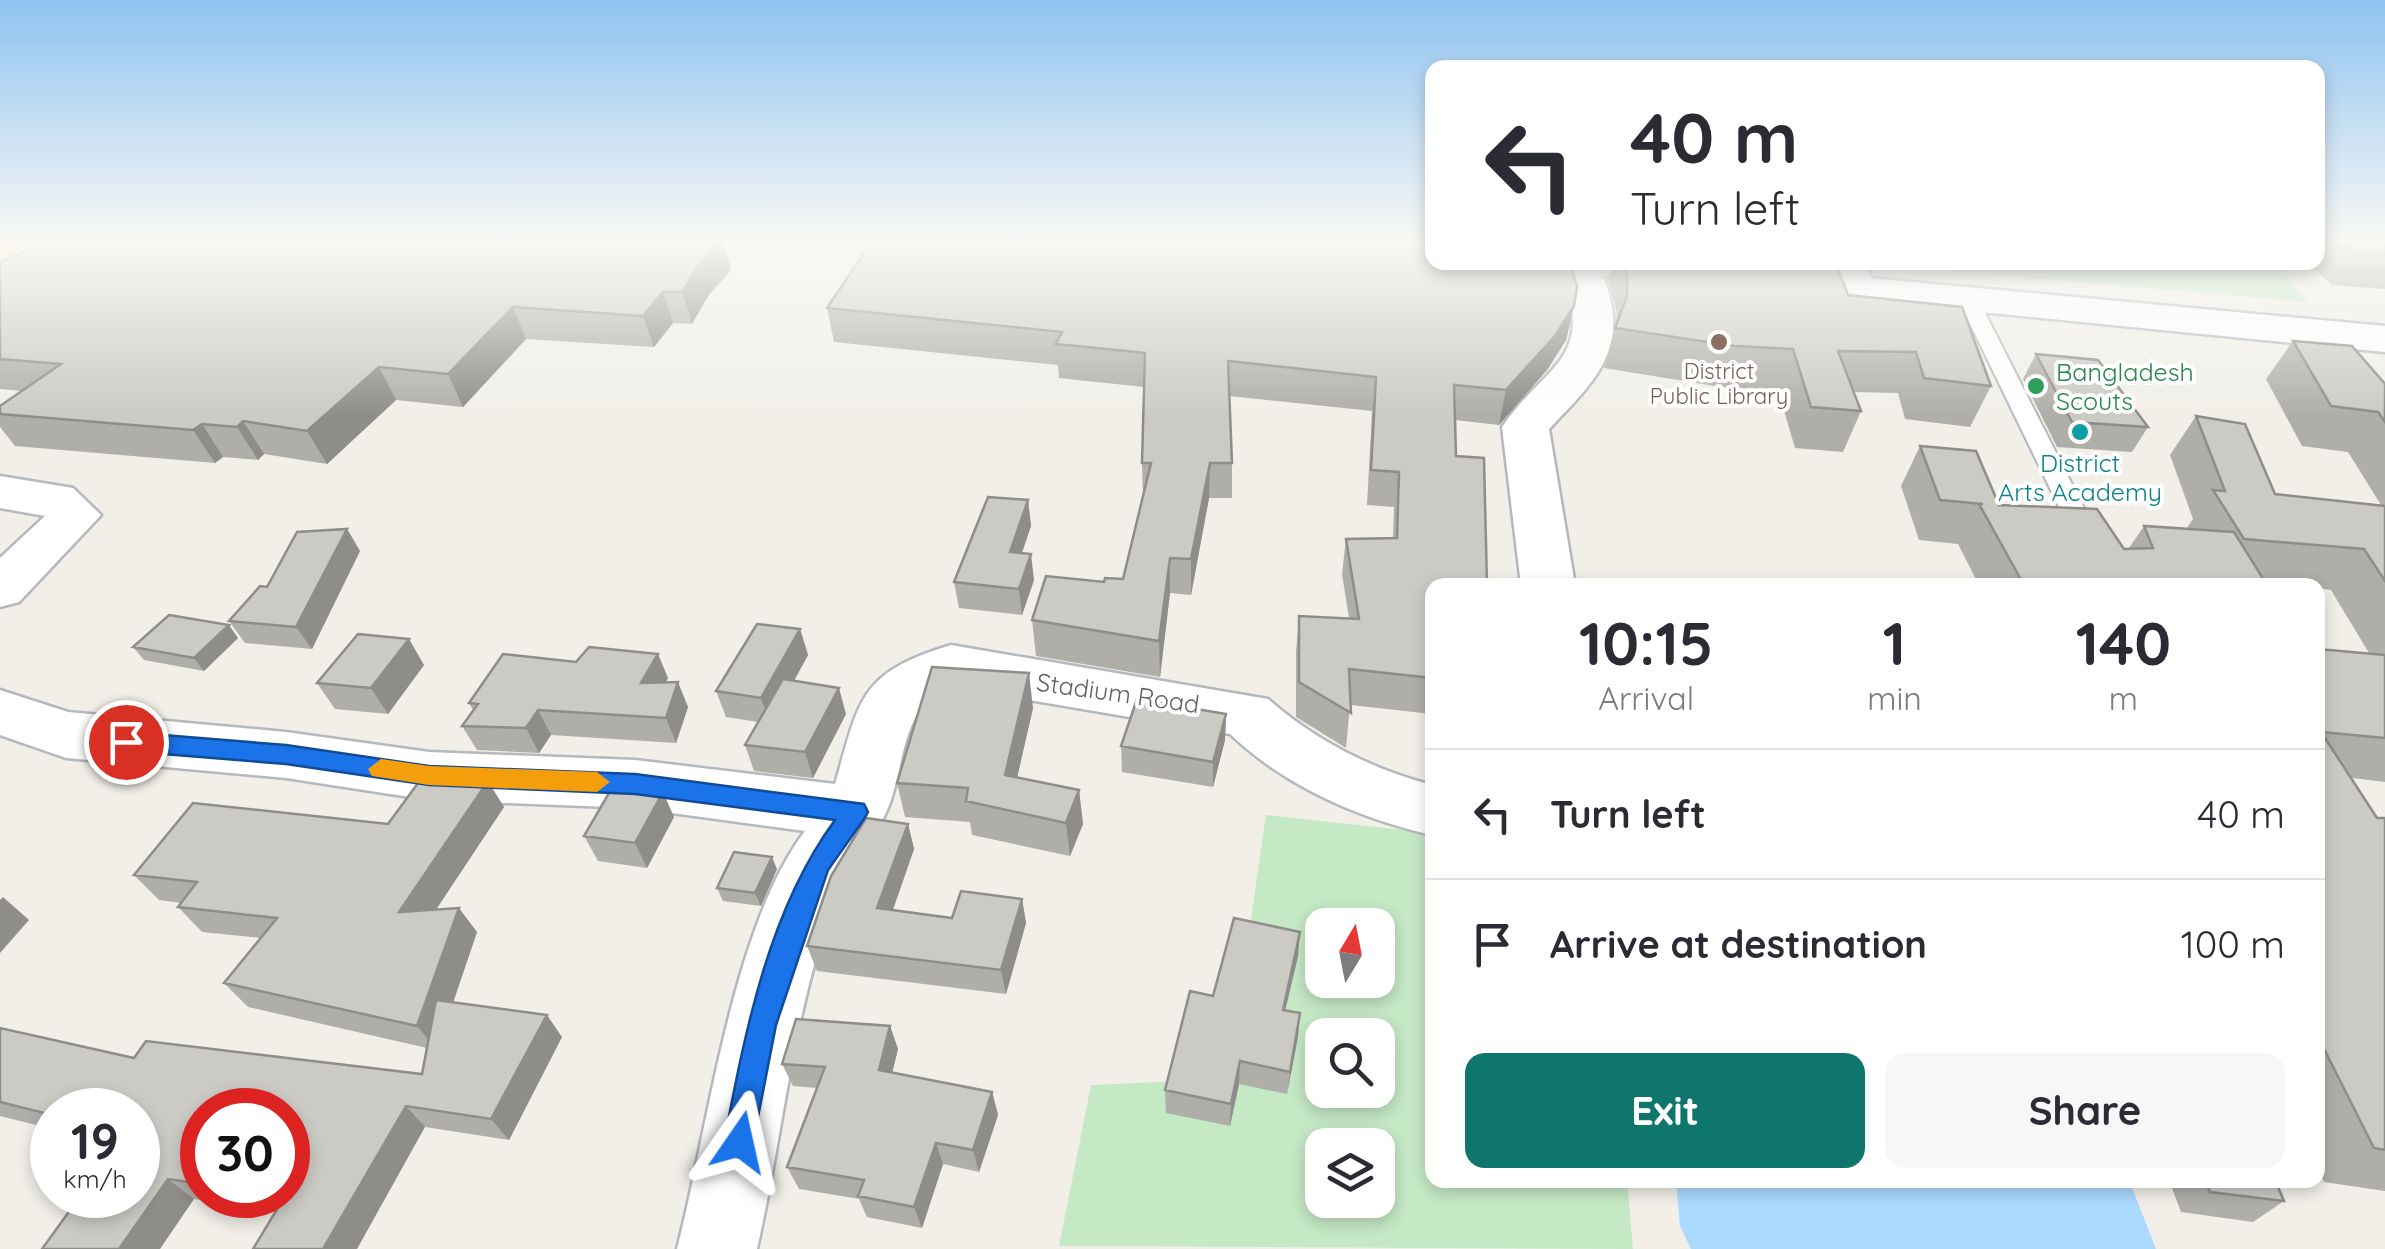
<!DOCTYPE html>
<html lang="en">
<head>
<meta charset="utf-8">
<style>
	:root { --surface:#fff; --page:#f7f7f7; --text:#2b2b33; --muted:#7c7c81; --line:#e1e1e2; --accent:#0f766e }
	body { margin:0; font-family:Quicksand,sans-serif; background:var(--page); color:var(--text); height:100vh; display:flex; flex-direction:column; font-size:38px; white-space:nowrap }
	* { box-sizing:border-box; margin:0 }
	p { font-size:32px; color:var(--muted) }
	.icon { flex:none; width:55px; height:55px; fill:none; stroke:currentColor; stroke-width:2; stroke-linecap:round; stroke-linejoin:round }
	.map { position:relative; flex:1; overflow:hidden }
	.sheet { position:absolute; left:1425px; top:578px; width:900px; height:610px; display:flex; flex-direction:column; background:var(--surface); border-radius:20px; box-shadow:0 5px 15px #0003 }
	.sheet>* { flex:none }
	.hud { position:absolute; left:1425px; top:60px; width:900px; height:210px; border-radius:20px; box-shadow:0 5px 15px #0003; background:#fff; color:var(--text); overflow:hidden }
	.needle { width:65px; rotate:10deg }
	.tools { position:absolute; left:1305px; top:908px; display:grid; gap:20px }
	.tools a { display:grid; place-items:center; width:90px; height:90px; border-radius:20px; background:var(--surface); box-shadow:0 5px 15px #0003; font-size:50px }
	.speed { position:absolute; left:30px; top:1088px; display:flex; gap:20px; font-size:50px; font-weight:700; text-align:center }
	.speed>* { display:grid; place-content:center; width:130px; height:130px; border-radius:50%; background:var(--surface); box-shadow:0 5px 15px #0003; line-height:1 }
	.speed small { font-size:25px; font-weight:400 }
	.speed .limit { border:15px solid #d22; background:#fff; color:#111 }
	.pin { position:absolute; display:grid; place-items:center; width:85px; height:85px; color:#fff; margin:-42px; border:5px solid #fff; border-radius:50%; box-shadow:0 2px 10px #0007 }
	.me { position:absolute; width:110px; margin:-55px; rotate:11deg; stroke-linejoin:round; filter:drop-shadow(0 0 8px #0008) }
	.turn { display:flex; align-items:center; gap:35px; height:210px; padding:0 40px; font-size:45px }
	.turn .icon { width:130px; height:130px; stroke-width:2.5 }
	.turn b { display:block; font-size:70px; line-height:85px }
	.eta { display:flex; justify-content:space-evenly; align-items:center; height:170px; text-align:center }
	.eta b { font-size:60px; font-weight:800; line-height:70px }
	.cta { display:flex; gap:20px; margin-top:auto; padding:20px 40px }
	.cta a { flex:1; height:115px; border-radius:20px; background:var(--accent); color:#fff; font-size:40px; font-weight:800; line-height:115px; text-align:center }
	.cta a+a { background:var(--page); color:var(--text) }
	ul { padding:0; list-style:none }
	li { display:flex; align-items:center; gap:30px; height:130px; padding:0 40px; border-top:2px solid var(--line) }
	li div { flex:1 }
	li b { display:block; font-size:38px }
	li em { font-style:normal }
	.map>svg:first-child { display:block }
</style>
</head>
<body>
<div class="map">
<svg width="2385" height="1249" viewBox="0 0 2385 1249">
	<rect width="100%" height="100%" fill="#f1efe8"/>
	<path fill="#c5e8c5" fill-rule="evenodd" d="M1860,263H2278L2307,302Z
		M1266,815L1432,833V1180H1627L1633,1249L1059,1246L1091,1085L1228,1079ZM1322,925H1378V980H1322ZM1322,1035H1378V1090H1322ZM1322,1145H1378V1200H1322Z"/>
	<path fill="#aadaff" d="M1676,1180H2129L2156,1249H1691L1680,1226Z"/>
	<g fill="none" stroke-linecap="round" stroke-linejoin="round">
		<g stroke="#b5b8bc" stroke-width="4">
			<path id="service" d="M1969,295L1979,301L2123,585H2097L1959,301Z"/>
		</g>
		<g stroke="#b5b8bc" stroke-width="5">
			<path id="minor" d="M1557,262H1597C1635,342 1602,374 1549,429L1575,585H1521L1502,427C1546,362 1600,361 1557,262Z
				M1826,262H1866L1875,289L1869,298L1854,301L1839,298Z
				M0,476L73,488L101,515L19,602L0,607V558L45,516L0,508Z
				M951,645L1268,699C1316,741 1371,769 1432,785V835C1359,818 1286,787 1230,734L952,687C900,704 906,764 888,808C872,846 844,875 830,914C792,1022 782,1138 757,1249H677C708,1130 732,927 805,831L635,808L429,800L286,778L66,758L0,735V690L68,712L286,732L429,752L635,760L835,784C860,698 859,673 951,645Z"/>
		</g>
		<g stroke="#b6babf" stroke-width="5">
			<path id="secondary" d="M1561,262H1693L1707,273L1701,282L1687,285L1581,274L1567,270Z
				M1773,269L2385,326V352L1759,290L1753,281L1759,272Z"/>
		</g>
		<g stroke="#f9ab00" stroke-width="5">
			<path id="trunk" d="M10,241H58L53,249L0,275V247Z"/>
		</g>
		<use href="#service" fill="#fff" fill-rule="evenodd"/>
		<use href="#minor" fill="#fff" fill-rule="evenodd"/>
		<use href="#secondary" fill="#fff" fill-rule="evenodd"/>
		<use href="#trunk" fill="#feeaa1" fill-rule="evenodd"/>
	</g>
	<path fill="#afaea9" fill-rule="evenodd" d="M44,241H723L731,270L708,296L692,324L673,323L654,347L526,339L463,407L396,400L327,464L264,454L258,460L223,457L215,463L15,446L0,427V406L22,391L0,389V263Z
		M2318,241H2385V289L2332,285L2306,262H2318Z
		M1613,262H1835L1848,295L1991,386L1970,427L1905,419L1898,393L1853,392L1861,411L1843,452L1795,448L1778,390L1721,387L1604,368L1616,324L1617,313L1608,280Z
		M1574,306L1566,340L1547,370L1499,425L1455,420L1432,585V714L1350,705L1346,748L1296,717V652L1299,616L1349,618L1342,574L1346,539L1393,538L1394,507L1367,505L1372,411L1229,396L1232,463V498H1209L1191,595L1170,593L1160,677L1036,656L1032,620L1104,582L1123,579L1143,495L1142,463L1144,387L1059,378L1058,365L834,342L827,308Z
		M2293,341L2385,384V782L2352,778L2377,818H2385V1191L2324,1182L2318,1168V649L2369,653L2331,590L2318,588V585L2266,584L2267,585H1979L1958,544L1919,540L1901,486L1920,446L1999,505L2124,549L2129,548L2144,526L2186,529L2193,519L2170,455L2196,416L2275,494L2381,505L2348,452L2302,446L2266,379Z
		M2036,354L2148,427L2132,452L2057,447L2023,379Z
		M1028,500L1031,526L1022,553L1034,580L1022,615L959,608L954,582Z
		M347,529L360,551L312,649L245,643L229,621L267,587Z
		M800,629L808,655L794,681L846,714L813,778L754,771L745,745L758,722L726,717L716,691Z
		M238,638L204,671L144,660L133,647Z
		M424,665L388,714L335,709L317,683Z
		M668,678L666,682L688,707L676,743L551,735L539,753L477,750L462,726L473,710L469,703Z
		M1033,708L1017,777L1079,790L1083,824L1070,856L972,835L970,822L905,817L897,783Z
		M1226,714L1225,740L1213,787L1122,772L1121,746Z
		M504,807L436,909L477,932L453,1002L562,1037L509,1140L425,1127L276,1211L194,1199L138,1195V1110H52V1129L0,1116V1028L134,1058L422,1074L427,1048L248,1007L224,983L261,938L202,932L178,907L181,903L159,900L134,875L388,824ZM202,1110L288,1195H202Z
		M674,817L647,868L598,861L584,836Z
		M908,824L914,849L893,910L952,918L1022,899L1026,923L1006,994L817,971L807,946Z
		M777,869L761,906L723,901L717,888Z
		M1298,956L1285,1010L1300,1013L1287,1094L1239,1084L1230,1126L1166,1113L1165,1090L1213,996Z
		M890,1026L898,1049L892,1073L992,1092L998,1115L979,1172L943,1164L922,1228L867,1217L859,1199L799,1189L787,1167L817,1088L793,1086L782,1064Z
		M2169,1180H2275L2284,1201L2253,1222L2181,1212Z"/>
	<path fill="#8f8d8a" d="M721,241H723L731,270L708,296L692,324L682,292L699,265Z
		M663,292L673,323L654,347L643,316Z
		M1574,306L1566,340L1547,370L1499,425L1506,390Z
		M513,307L526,339L463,407L448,374Z
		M379,367L396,400L327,464L307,431Z
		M243,421L264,454L258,460L237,427Z
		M202,424L223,457L215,463L193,430Z
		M1210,463L1209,498L1191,595V559Z
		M1028,500L1031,526L1013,578L1010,552Z
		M347,529L360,551L312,649L296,627Z
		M1031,554L1034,580L1022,615L1019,589Z
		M1170,558V593L1160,677L1159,641Z
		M229,625L238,638L204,671L194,658Z
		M800,629L808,655L770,724L761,698Z
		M409,639L424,665L388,714L371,688Z
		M658,654L668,678L651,707L641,683Z
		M1029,673L1033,708L1010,809L1005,775Z
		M678,682L688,707L676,743L666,718Z
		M839,688L846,714L813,778L805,752Z
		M538,710L551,735L539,753L526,728Z
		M1226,714L1225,740L1213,787V762Z
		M488,781L504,807L418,937L399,912Z
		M1079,790L1083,824L1070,856L1066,823Z
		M663,792L674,817L647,868L635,843Z
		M908,824L914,849L885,932L877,908Z
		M772,857L777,869L761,906L755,893Z
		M3,897L29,920L0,953V900Z
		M1022,899L1026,923L1006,994L1001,970Z
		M459,908L477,932L437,1050L417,1026Z
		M1300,932L1298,956L1280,1033L1283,1010Z
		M1300,1013L1298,1037L1287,1094L1290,1072Z
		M547,1015L562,1037L509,1140L491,1119Z
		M890,1026L898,1049L887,1093L879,1070Z
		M1240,1061L1239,1084L1230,1126L1231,1104Z
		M992,1092L998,1115L979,1172L973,1150Z
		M406,1106L425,1127L357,1249H323Z
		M936,1143L943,1164L922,1228L914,1207Z
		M168,1179L194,1199L160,1249H119Z"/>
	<path fill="#cccac5" stroke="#8f8d8a" stroke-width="2.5" d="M44,241H721L699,265L682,292H663L643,316L513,307L448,374L379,367L307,431L243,421L237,427L202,424L193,430L0,414V406L61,364L0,359V263Z
		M872,241H1432V262H1570L1577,287L1574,306L1555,336L1506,390L1454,385L1456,456L1484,458L1487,585H1432V678L1349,669L1351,713L1299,682V616L1359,619L1346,539L1397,538L1399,472L1371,470L1376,377L1228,361L1232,463H1210L1191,559L1170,558L1159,641L1032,620L1046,576L1104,582L1105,578L1123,579L1151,463H1142L1145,353L1056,344L1062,332L827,308Z
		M2341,241H2385V255L2354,252Z
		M1624,262H1835L1848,295L1962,307L1991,386L1924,378L1916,352L1838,351L1861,411L1811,407L1793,349L1734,346L1615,328L1627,296V274Z
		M2293,341L2352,346L2385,384V422L2378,412L2331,406Z
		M2036,354L2098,360L2148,427L2072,422Z
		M2196,416L2245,424L2275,494L2385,506V581L2364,549L2244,539L2213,490L2225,491Z
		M1920,446L1976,451L1999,505L2097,509L2124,549L2153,548L2144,526L2234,532L2267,585H2024L1979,504H1983L1940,500Z
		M988,497L1028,500L1010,552L1031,554L1019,589L954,582Z
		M347,529L296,627L229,621L260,586L267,587L297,532Z
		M169,615L229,625L194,658L133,647Z
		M757,624L800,629L761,698L716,691Z
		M358,634L409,639L371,688L317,683Z
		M589,647L658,654L641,683L678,682L666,718L538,710L526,728L462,726L478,704L469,703L503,654L576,662Z
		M2318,649L2385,655V738L2321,732L2377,818H2385V1150L2374,1148L2318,1037Z
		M932,667L1029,673L1005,775L1079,790L1066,823L966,801L968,788L897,783Z
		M783,679L839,688L805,752L745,745Z
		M1137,699L1226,714L1213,762L1121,746Z
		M421,779L488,781L399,912L459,908L417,1026L224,983L277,918L178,907L197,882L134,875L193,803L388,824Z
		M613,786L663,792L635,843L584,836Z
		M866,818L908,824L877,908L952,918L961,891L1022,899L1001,970L807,946L831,876Z
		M734,852L772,857L755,893L717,888Z
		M1234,918L1300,932L1283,1010L1300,1013L1290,1072L1240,1061L1231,1104L1165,1090L1190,991L1213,996Z
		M436,1000L547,1015L491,1119L406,1106L323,1249H253L285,1196L275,1195H288V1110H202V1184L168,1179L119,1249H42L81,1195H138V1110H52V1115L0,1102V1028L134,1058L146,1041L422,1074Z
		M796,1019L890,1026L879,1070L992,1092L973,1150L936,1143L914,1207L858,1196L864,1180L787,1167L825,1067L782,1064Z
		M2205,1180H2275L2284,1201L2210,1192Z"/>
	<linearGradient id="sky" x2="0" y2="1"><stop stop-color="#8fc3f1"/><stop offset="0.58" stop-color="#f9f8f5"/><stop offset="1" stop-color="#f9f8f5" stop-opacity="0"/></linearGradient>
	<rect width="2385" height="416" fill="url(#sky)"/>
	<path fill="#1a73e8" stroke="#114b97" stroke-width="2.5" d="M126,732L286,745L429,766L635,774L864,804L868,812L864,819L828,870L776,1025L751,1153L740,1158L729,1153L724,1142C745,1033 768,911 835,820L635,794L429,785L286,764L126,751L114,742Z"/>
	<path fill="#f59e0b" d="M381,759L429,766L597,772L610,782L597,792L429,785L372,776L368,769Z"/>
	<circle fill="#8d6e63" stroke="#fff" stroke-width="4" cx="1719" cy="342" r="10"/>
	<circle fill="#2e9e5b" stroke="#fff" stroke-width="4" cx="2036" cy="386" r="10"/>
	<circle fill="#0f9aa8" stroke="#fff" stroke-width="4" cx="2080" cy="432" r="10"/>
	<g text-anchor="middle" stroke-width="8" stroke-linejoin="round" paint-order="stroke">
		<g font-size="22" fill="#785e54" stroke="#fff">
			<text x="1719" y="379">District<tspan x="1719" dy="25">Public Library</tspan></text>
		</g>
		<g font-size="25" fill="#27864d" stroke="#fff" text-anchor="start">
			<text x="2056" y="381">Bangladesh<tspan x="2056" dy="29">Scouts</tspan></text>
		</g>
		<g font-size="25" fill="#0d838f" stroke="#fff">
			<text x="2080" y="472">District<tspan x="2080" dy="29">Arts Academy</tspan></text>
		</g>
		<g font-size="25" fill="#5f6368" stroke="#fff">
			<text transform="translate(1118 693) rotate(8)" y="9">Stadium Road</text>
		</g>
	</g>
</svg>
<div class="tools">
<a><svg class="needle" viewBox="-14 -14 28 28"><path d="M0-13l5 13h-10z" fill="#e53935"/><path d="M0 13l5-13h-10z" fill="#7c7c81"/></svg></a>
<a><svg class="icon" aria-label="search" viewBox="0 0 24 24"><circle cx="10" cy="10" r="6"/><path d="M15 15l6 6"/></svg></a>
<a><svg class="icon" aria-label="layers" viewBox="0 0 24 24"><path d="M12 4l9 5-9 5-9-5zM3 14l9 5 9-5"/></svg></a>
</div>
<div class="speed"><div>19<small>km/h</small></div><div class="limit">30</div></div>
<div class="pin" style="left:126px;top:742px;background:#d93025"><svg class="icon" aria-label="arrive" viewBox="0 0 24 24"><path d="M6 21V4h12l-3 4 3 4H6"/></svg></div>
<svg class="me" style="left:740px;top:1142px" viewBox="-20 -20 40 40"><path d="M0-17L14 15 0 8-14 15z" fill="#1a73e8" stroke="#fff" stroke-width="4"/></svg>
<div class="hud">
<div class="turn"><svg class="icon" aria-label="left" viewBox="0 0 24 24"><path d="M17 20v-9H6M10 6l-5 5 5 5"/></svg><div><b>40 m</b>Turn left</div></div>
</div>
<section class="sheet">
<div class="eta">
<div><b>10:15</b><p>Arrival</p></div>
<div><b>1</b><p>min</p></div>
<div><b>140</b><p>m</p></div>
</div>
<ul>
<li><svg class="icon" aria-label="left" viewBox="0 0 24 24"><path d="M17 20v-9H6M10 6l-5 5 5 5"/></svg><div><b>Turn left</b></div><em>40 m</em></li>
<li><svg class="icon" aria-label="arrive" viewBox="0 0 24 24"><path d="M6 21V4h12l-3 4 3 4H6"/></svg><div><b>Arrive at destination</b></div><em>100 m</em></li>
</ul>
<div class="cta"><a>Exit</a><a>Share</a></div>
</section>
</div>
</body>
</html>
